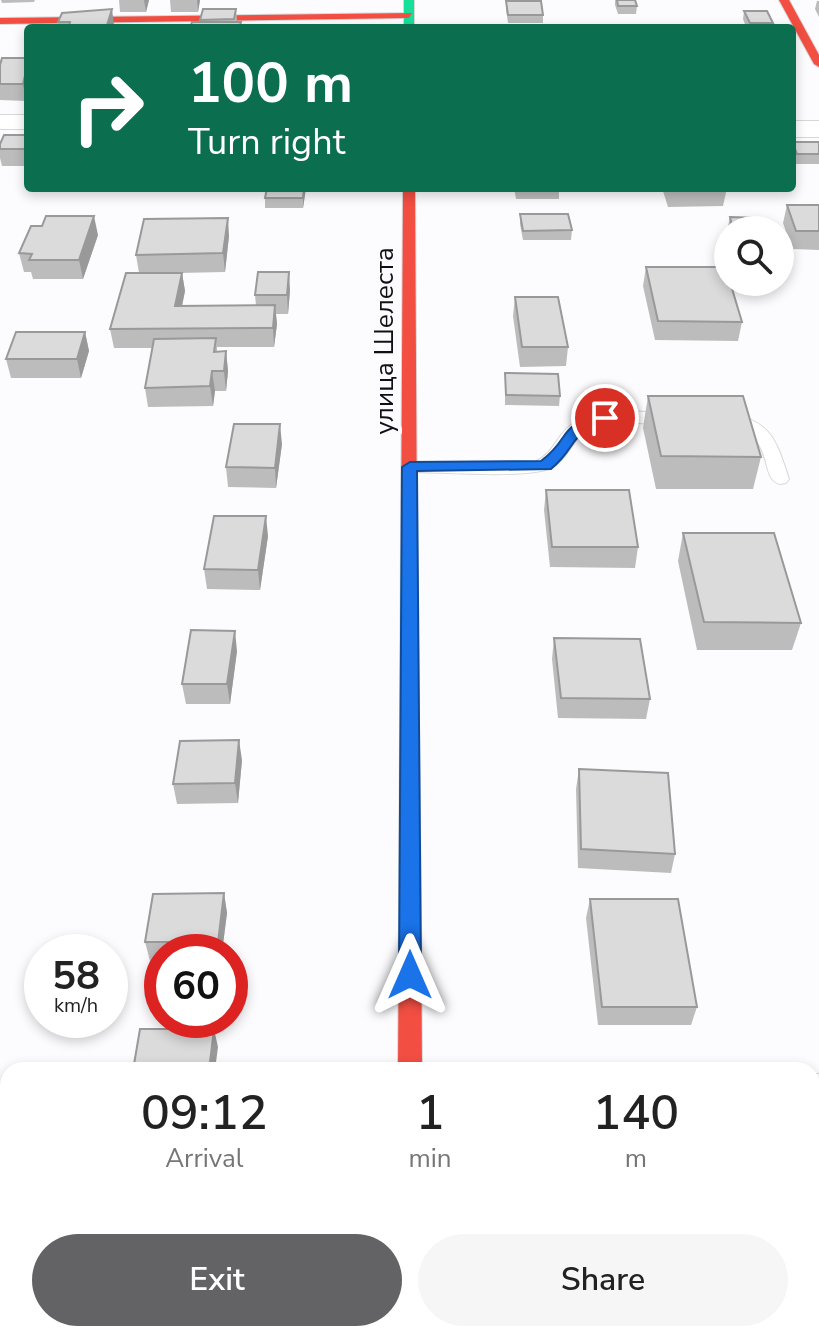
<!DOCTYPE html>
<html lang="en">
<head>
<meta charset="utf-8">
<style>
	:root { --surface:#fff; --page:#f6f6f6; --text:#222; --muted:#767676; --accent:#636365 }
	body { margin:0; font-family:"Nunito Sans",sans-serif; background:var(--page); color:var(--text); height:100vh; display:flex; flex-direction:column; font-size:30px; white-space:nowrap }
	* { box-sizing:border-box; margin:0 }
	p { font-size:26px; color:var(--muted) }
	.icon { flex:none; width:44px; height:44px; fill:none; stroke:currentColor; stroke-width:2; stroke-linecap:round; stroke-linejoin:round }
	.map { position:relative; flex:1; overflow:hidden }
	.side { position:absolute; left:0px; top:1062px; width:820px; height:280px; display:flex; flex-direction:column; background:var(--surface); border-radius:24px 24px 0 0; box-shadow:0 4px 12px #0003 }
	.side>* { flex:none }
	.top-card { position:absolute; left:24px; top:24px; width:772px; height:168px; border-radius:8px; box-shadow:0 4px 12px #0003; background:#0b6e4f; color:#fff; overflow:hidden }
	.buttons { position:absolute; left:714px; top:216px; display:grid; gap:16px }
	.buttons a { display:grid; place-items:center; width:80px; height:80px; border-radius:50%; background:var(--surface); box-shadow:0 4px 12px #0003; font-size:40px }
	.speed { position:absolute; left:24px; top:934px; display:flex; gap:16px; font-size:40px; font-weight:700; text-align:center }
	.speed>* { display:grid; place-content:center; width:104px; height:104px; border-radius:50%; background:var(--surface); box-shadow:0 4px 12px #0003; line-height:1 }
	.speed small { font-size:20px; font-weight:400 }
	.speed .limit { border:12px solid #d22; background:#fff; color:#111 }
	.pin { position:absolute; display:grid; place-items:center; width:68px; height:68px; color:#fff; margin:-34px; border:4px solid #fff; border-radius:50%; box-shadow:0 2px 8px #0007 }
	.me { position:absolute; width:88px; margin:-44px; rotate:0deg; stroke-linejoin:round; filter:drop-shadow(0 0 6px #0008) }
	.turn { display:flex; align-items:center; gap:28px; height:168px; padding:0 32px; font-size:36px }
	.turn .icon { width:104px; height:104px; stroke-width:2.5 }
	.turn b { display:block; font-size:56px; line-height:68px }
	.eta { display:flex; justify-content:space-evenly; align-items:center; height:136px; text-align:center }
	.eta b { font-size:48px; font-weight:600; line-height:56px }
	.cta { display:flex; gap:16px; margin-top:auto; padding:16px 32px }
	.cta a { flex:1; height:92px; border-radius:48px; background:var(--accent); color:#fff; font-size:32px; font-weight:600; line-height:92px; text-align:center }
	.cta a+a { background:var(--page); color:var(--text) }
	.map>svg:first-child { display:block }
</style>
</head>
<body>
<div class="map">
<svg width="819" height="1342" viewBox="0 0 819 1342">
	<rect width="100%" height="100%" fill="#fcfcfe"/>
	<g fill="none" stroke-linecap="round" stroke-linejoin="round">
		<g stroke="#d7d7d9" stroke-width="2">
			<path id="lane" d="M623,411L669,413L677,418C665,429 619,419 599,423C574,429 572,457 551,468C527,479 440,472 410,472L402,467L410,462H535C548,456 553,446 561,435C576,415 600,412 623,411Z
				M729,413C772,422 776,440 789,479L786,483L780,484C757,478 779,435 723,421V415Z"/>
		</g>
		<g stroke="#d7d7d9" stroke-width="2">
			<path id="street" d="M0,115H28V129H0Z
				M792,121H819V137H792Z
				M812,1074H819V1126H812Z"/>
		</g>
		<g stroke="#d7d7d9" stroke-width="2">
			<path id="fast" d="M404,0H414V28H404Z
				M409,535L417,540L421,923L418,929L410,932L402,929L399,923L401,540Z"/>
		</g>
		<g stroke="#d7d7d9" stroke-width="2">
			<path id="slow" d="M391,1334H417V1342H391Z"/>
		</g>
		<g stroke="#d7d7d9" stroke-width="2">
			<path id="jam" d="M779,0H789L819,55V67L814,64Z
				M412,13L409,18L0,24V18Z
				M403,188H415L417,540L409,545L401,540Z
				M410,914L418,917L421,923L422,1070H398L399,923L402,917Z"/>
		</g>
		<use href="#lane" fill="#fff" fill-rule="evenodd"/>
		<use href="#street" fill="#fff" fill-rule="evenodd"/>
		<use href="#fast" fill="#16e098" fill-rule="evenodd"/>
		<use href="#slow" fill="#ffcf43" fill-rule="evenodd"/>
		<use href="#jam" fill="#f24e42" fill-rule="evenodd"/>
	</g>
	<path fill="#bdbcbd" d="M1,0H35L34,2L2,3Z
		M119,0H149L146,12H120Z
		M170,0H200L198,12H171Z
		M615,0H635L637,6L636,14H618L615,5Z
		M506,1L543,15V23H508L506,9Z
		M817,1H819V17L815,9Z
		M236,9L237,22H241V28H190L201,22L200,20Z
		M744,11L773,23L772,28H735V27H746L743,19Z
		M62,13L114,25L113,28H59L58,22Z
		M28,58L26,101L0,100V65Z
		M28,135V166H2L0,158V144Z
		M792,142H819V164H795L792,156Z
		M306,188L303,208H265V198Z
		M514,188H559V199H516Z
		M662,188H727L723,206L668,207Z
		M787,205H819V250L792,249L783,223Z
		M520,214L572,230L571,240H523L520,224Z
		M730,217L763,230H729L728,226Z
		M98,235L83,279H33L31,272H24L19,253Z
		M229,236L225,272L179,273H182L185,291L182,306H256L255,295L290,290L288,314H276L277,324L274,347H217V352L226,351L228,371L226,391H215L213,406L148,407L145,388L152,348H114L110,329L139,273L136,255Z
		M646,267L742,322L738,341L655,340L643,286Z
		M515,297L568,347L566,366L520,367L513,316Z
		M85,332L89,351L81,378H11L6,359Z
		M505,373L560,396L559,406L505,405Z
		M648,396L761,457L753,489H656L643,428Z
		M282,444L276,488L228,487L226,467Z
		M546,490L638,547L635,568L550,567L544,510Z
		M683,533L801,623L792,650H697L678,561Z
		M268,536L260,590L207,589L204,569Z
		M554,638L650,699L646,719L558,718L552,659Z
		M237,651L230,704H186L182,684Z
		M242,760L238,803L177,804L173,784Z
		M579,769L675,854L671,873L578,868L576,789Z
		M224,893L227,913L222,952H162V961H150L145,942Z
		M590,899L697,1007L691,1025H598L586,918Z
		M627,1334H773L775,1342H628Z"/>
	<path fill="#9a999a" d="M144,0H149L146,12Z
		M197,0H200L198,12Z
		M112,9L114,25L113,28H107V25Z
		M28,63V94L26,101L23,84Z
		M28,142V162L25,149Z
		M304,188H306L303,208V198Z
		M94,216L98,235L83,279L79,260Z
		M228,218L229,236L225,272L223,253Z
		M289,272L290,290L288,314L287,295Z
		M182,273L185,291L178,325L175,306Z
		M275,305L277,324L274,347L273,328Z
		M85,332L89,351L81,378L77,359Z
		M226,351L228,371L226,391L224,371Z
		M212,371L215,391L213,406L210,386Z
		M280,424L282,444L276,488L275,468Z
		M266,516L268,536L260,590L258,570Z
		M235,631L237,651L230,704L227,684Z
		M239,740L242,760L238,803L235,783Z
		M224,893L227,913L222,952H220L218,942Z
		M214,1029L218,1047L215,1070H209Z
		M8,1139V1186L1,1209L0,1207V1166Z"/>
	<path fill="#dcdbdc" stroke="#9a999a" stroke-width="2" d="M617,0H635L637,6H618Z
		M506,1H541L543,15H508Z
		M112,9L107,25L69,26L70,22H58L62,13Z
		M203,9H236L234,19L200,20Z
		M744,11H767L773,23H750Z
		M192,22H241L239,28H190Z
		M735,27H759V28H736Z
		M2,58H28V63L23,84H0V65Z
		M4,135H28V142L25,149H0V144Z
		M792,142H819V154H797Z
		M267,188H304L303,198H265Z
		M517,188H559V189L517,190Z
		M671,188H723L671,189Z
		M787,205H819V231H796Z
		M520,214H568L572,230L523,231Z
		M46,216H94L79,260H29L32,254L19,253L31,226H42Z
		M730,217L760,218L763,230H733Z
		M228,218L223,253L136,255L144,219Z
		M646,267H726L728,275V282H730L742,322L658,321Z
		M258,272H289L287,295H255Z
		M126,273H182L175,306L275,305L273,328L110,329Z
		M515,297H558L568,347H522Z
		M16,332H85L77,359H6Z
		M216,338L214,352L226,351L224,371H212L210,386L145,388L154,339Z
		M505,373L558,374L560,396L506,395Z
		M648,396H743L761,457L661,456Z
		M234,424H280L275,468L226,467Z
		M546,490H629L638,547H552Z
		M214,516H266L258,570L204,569Z
		M683,533H774L801,623L704,622Z
		M191,630L235,631L227,684H182Z
		M554,638L640,639L650,699L561,698Z
		M239,740L235,783L173,784L180,741Z
		M579,769L668,773L675,854L581,849Z
		M224,893L218,942H145L153,894Z
		M590,899H678L697,1007H602Z
		M140,1029H214L209,1070H133Z
		M0,1136H8L0,1166Z
		M636,1334H773L775,1342H637Z"/>
	<path fill="#1a73e8" stroke="#114b97" stroke-width="2" d="M605,414L610,415V421C568,431 579,446 551,469L417,471L421,975L418,982L410,985L402,982L399,975L402,467L410,462L541,461C574,436 554,426 605,414Z"/>
	<g text-anchor="middle" stroke-width="8" stroke-linejoin="round" paint-order="stroke">
		<g font-size="26" fill="#101012" stroke="#fbfbff">
			<text transform="translate(384 341) rotate(-90)" y="9">улица Шелеста</text>
		</g>
	</g>
</svg>
<div class="buttons">
<a><svg class="icon" aria-label="search" viewBox="0 0 24 24"><circle cx="10" cy="10" r="6"/><path d="M15 15l6 6"/></svg></a>
</div>
<div class="speed"><div>58<small>km/h</small></div><div class="limit">60</div></div>
<div class="pin" style="left:605px;top:418px;background:#d93025"><svg class="icon" aria-label="arrive" viewBox="0 0 24 24"><path d="M6 21V4h12l-3 4 3 4H6"/></svg></div>
<svg class="me" style="left:410px;top:975px" viewBox="-20 -20 40 40"><path d="M0-17L14 15 0 8-14 15z" fill="#1a73e8" stroke="#fff" stroke-width="4"/></svg>
<div class="top-card">
<div class="turn"><svg class="icon" aria-label="right" viewBox="0 0 24 24"><path d="M7 20v-9h11M14 6l5 5-5 5"/></svg><div><b>100 m</b>Turn right</div></div>
</div>
<section class="side">
<div class="eta">
<div><b>09:12</b><p>Arrival</p></div>
<div><b>1</b><p>min</p></div>
<div><b>140</b><p>m</p></div>
</div>
<div class="cta"><a>Exit</a><a>Share</a></div>
</section>
</div>
</body>
</html>
